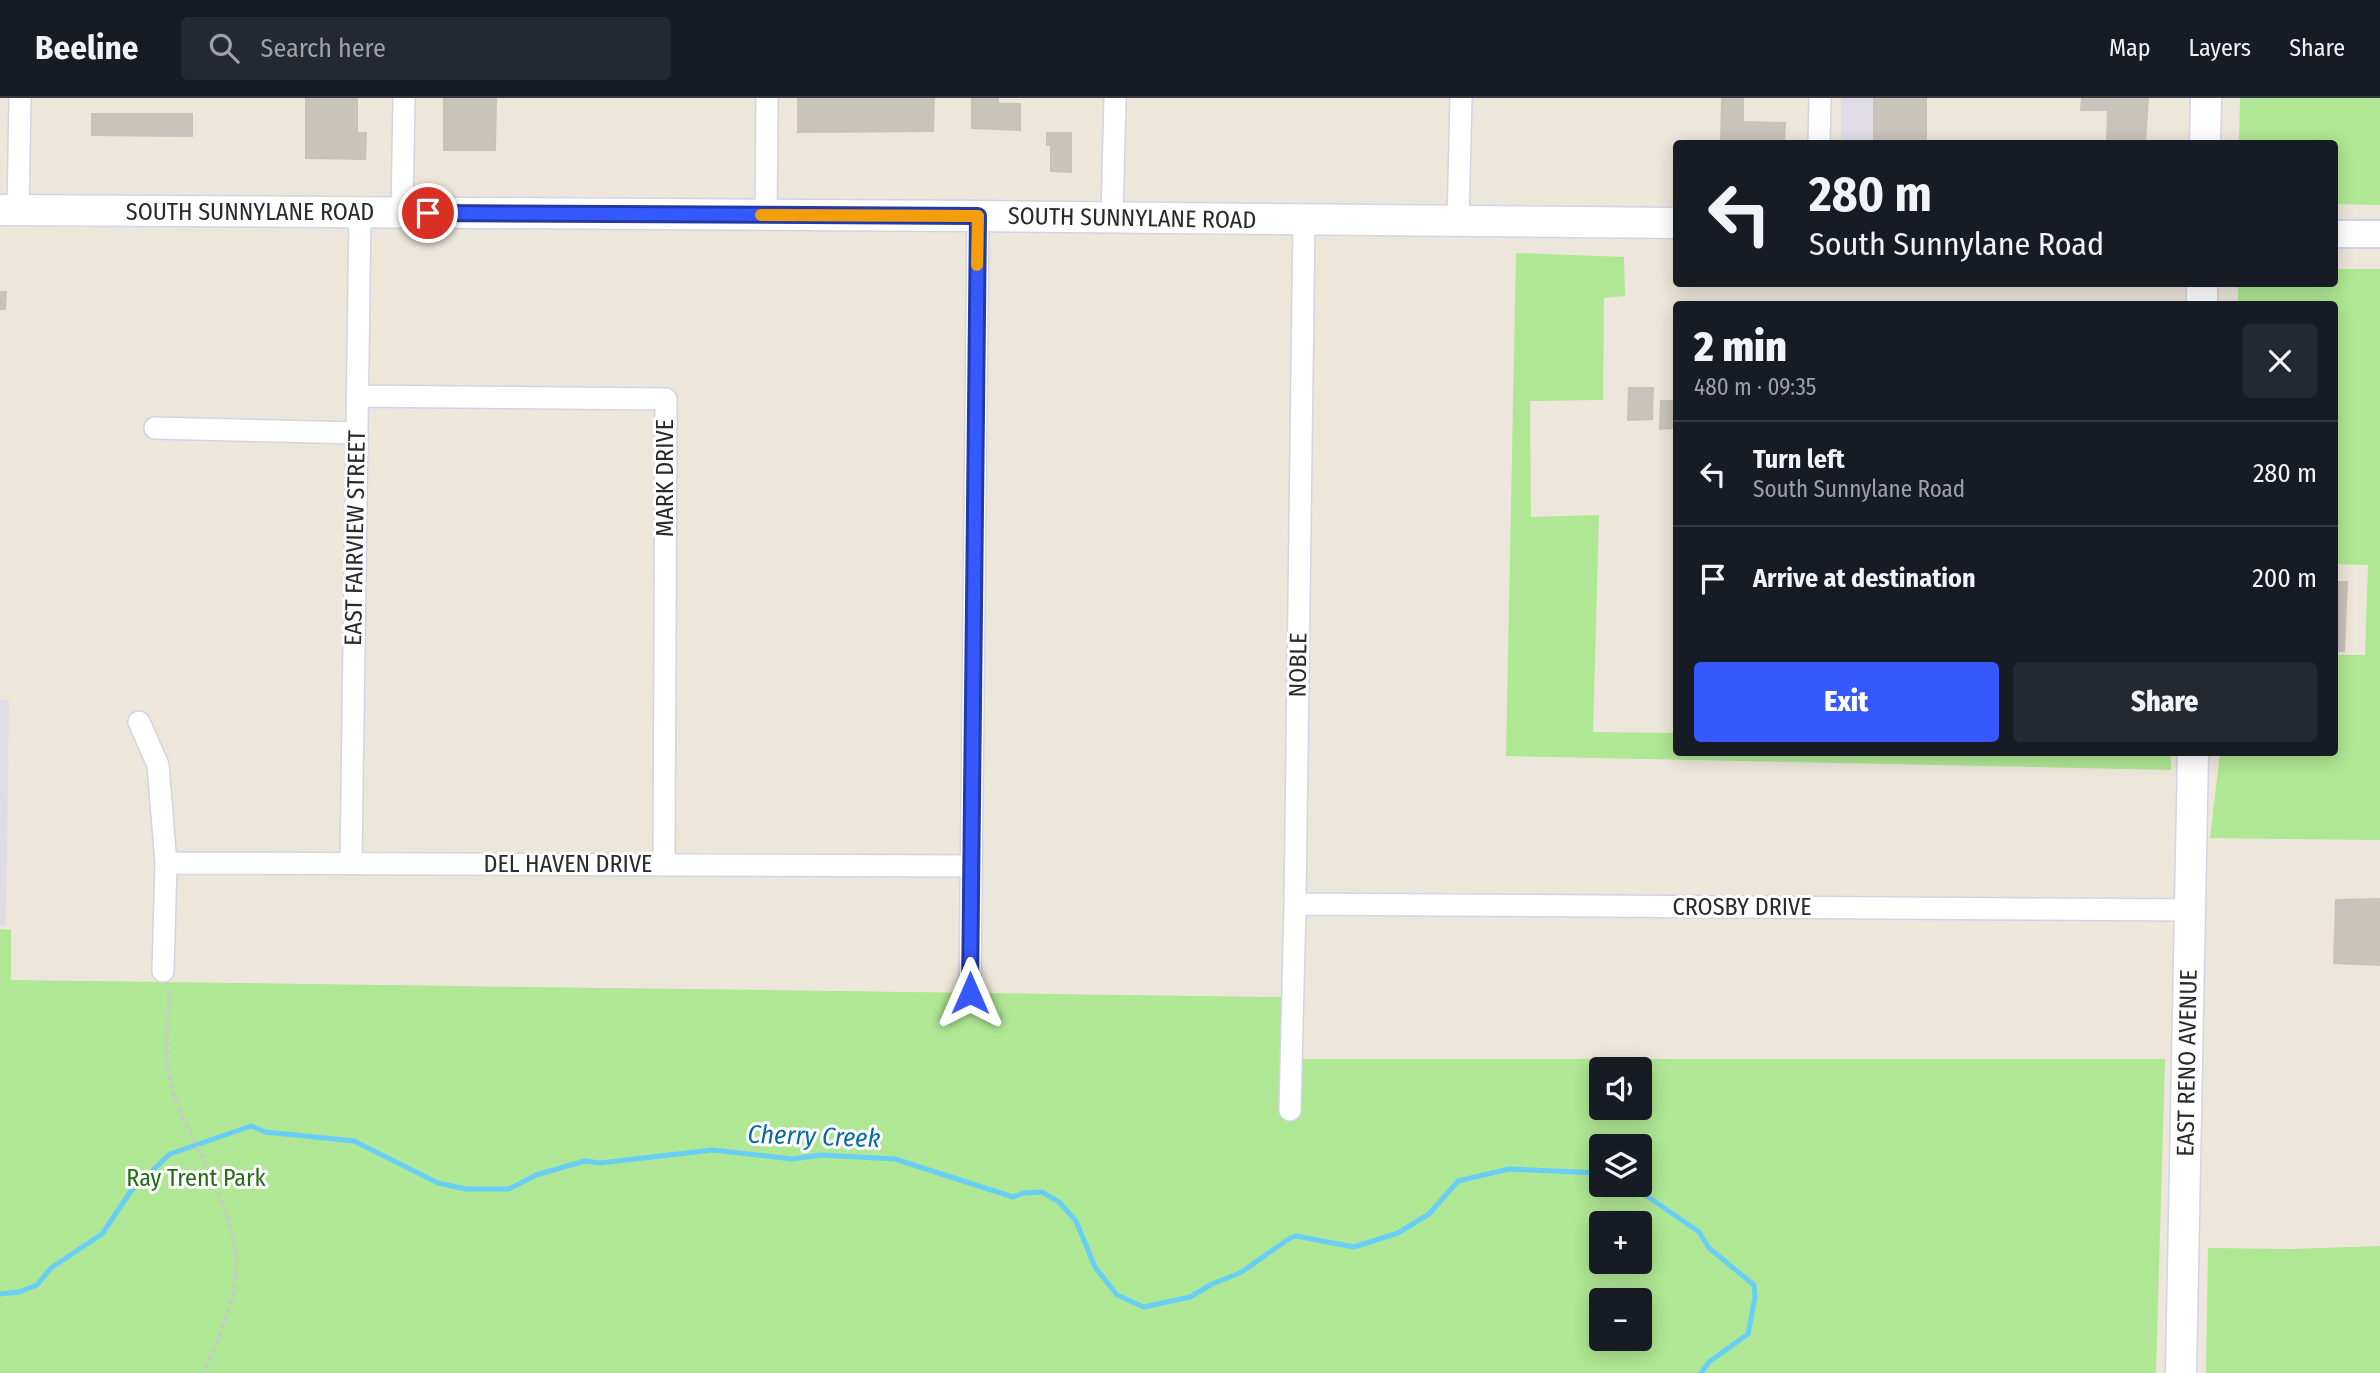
<!DOCTYPE html>
<html lang="en">
<head>
<meta charset="utf-8">
<style>
	:root { --surface:#171b24; --page:#242831; --text:#f1f3f6; --muted:#9ea1a6; --line:#363941; --accent:#3658ff }
	body { margin:0; font-family:"Fira Sans Condensed",sans-serif; background:var(--page); color:var(--text); height:100vh; display:flex; flex-direction:column; font-size:26px; white-space:nowrap }
	* { box-sizing:border-box; margin:0 }
	p { font-size:23px; color:var(--muted) }
	.icon { flex:none; width:38px; height:38px; fill:none; stroke:currentColor; stroke-width:2; stroke-linecap:round; stroke-linejoin:round }
	.map { position:relative; flex:1; overflow:hidden }
	.details { position:absolute; left:1673px; top:203px; width:665px; height:455px; display:flex; flex-direction:column; background:var(--surface); border-radius:7px; box-shadow:0 4px 18px #0003 }
	.details>* { flex:none }
	.top-card { position:absolute; left:1673px; top:42px; width:665px; height:147px; border-radius:7px; box-shadow:0 4px 18px #0003; background:#171b24; color:var(--text); overflow:hidden }
	.fabs { position:absolute; left:1589px; top:959px; display:grid; gap:14px }
	.fabs a { display:grid; place-items:center; width:63px; height:63px; border-radius:7px; background:var(--surface); box-shadow:0 4px 18px #0003; font-size:35px }
	.pin { position:absolute; display:grid; place-items:center; width:60px; height:60px; color:#fff; margin:-30px; border:4px solid #fff; border-radius:50%; box-shadow:0 2px 7px #0007 }
	.me { position:absolute; width:77px; margin:-38px; rotate:0deg; stroke-linejoin:round; filter:drop-shadow(0 0 5px #0008) }
	.turn { display:flex; align-items:center; gap:24px; height:147px; padding:0 21px; font-size:32px }
	.turn .icon { width:91px; height:91px; stroke-width:2.5 }
	.turn b { display:block; font-size:49px; line-height:60px }
	.round { display:grid; place-items:center; flex:none; width:74px; height:74px; border-radius:7px; background:var(--page) }
	.head { display:flex; align-items:center; justify-content:space-between; height:119px; padding:0 21px }
	h1 { font-size:42px; font-weight:800; line-height:52px }
	.action { display:flex; gap:14px; margin-top:auto; padding:14px 21px }
	.action a { flex:1; height:80px; border-radius:7px; background:var(--accent); color:#fff; font-size:28px; font-weight:800; line-height:80px; text-align:center }
	.action a+a { background:var(--page); color:var(--text) }
	ul { padding:0; list-style:none }
	li { display:flex; align-items:center; gap:21px; height:105px; padding:0 21px; border-top:2px solid var(--line) }
	li div { flex:1 }
	li b { display:block; font-size:26px }
	li em { font-style:normal }
	header { display:flex; align-items:center; gap:42px; box-sizing:border-box; height:98px; padding:0 35px; background:var(--surface); border-bottom:2px solid var(--line) }
	header strong { font-size:33px }
	nav { display:flex; gap:38px; margin-inline-start:auto; font-size:24px }
	.search { width:490px; height:63px; background:var(--page); display:flex; align-items:center; gap:18px; box-sizing:border-box; padding:0 24px; border-radius:7px; color:var(--muted); font-size:26px }
	.map>svg:first-child { display:block }
</style>
</head>
<body>
<header>
<strong>Beeline</strong>
<div class="search"><svg class="icon" aria-label="search" viewBox="0 0 24 24"><circle cx="10" cy="10" r="6"/><path d="M15 15l6 6"/></svg>Search here</div>
<nav><a>Map</a><a>Layers</a><a>Share</a></nav>
</header>
<div class="map">
<svg width="2380" height="1275" viewBox="0 0 2380 1275">
	<rect width="100%" height="100%" fill="#ede6db"/>
	<path fill="#dfdce5" d="M1841,0H1874V45L1841,46Z
		M0,602H9L6,828H0Z"/>
	<path fill="#afe794" fill-rule="evenodd" d="M2240,0H2380V107L2335,106L2334,46L2239,45Z
		M1516,155L1624,159L1625,198L1604,200L1603,302L1530,303L1531,419L1599,417L1593,634L1676,635V654L2171,655V672L1506,658Z
		M2335,171H2380V742L2210,740L2220,655L2334,654L2335,557H2365L2368,467L2335,466L2334,206H2238V186H2334Z
		M0,831L11,832V882L1281,899L1283,961H2165L2156,1275H0ZM1601,971H1640V1010H1601ZM1601,1048H1640V1087H1601ZM1601,1125H1640V1164H1601ZM1601,1202H1640V1241H1601Z
		M2380,1148V1275H2206L2208,1150L2292,1151Z"/>
	<g fill="none" stroke-linecap="round" stroke-linejoin="round">
		<path stroke="#68cef5" stroke-width="5" d="M1631,1087L1699,1134L1709,1150L1754,1187L1755,1199L1748,1236L1709,1264L1701,1275
			M0,1196L19,1194L37,1187L51,1170L102,1136L131,1093L170,1056L251,1028L265,1034L354,1043L438,1085L466,1091H509L536,1077L585,1063L600,1065L713,1052L792,1061L821,1057L895,1061L1013,1099L1024,1095L1042,1094L1059,1104L1076,1123L1095,1169L1117,1197L1144,1209L1190,1199L1212,1186L1240,1175L1290,1140L1296,1138L1354,1149L1398,1135L1429,1116L1458,1083L1509,1071L1601,1075"/>
	</g>
	<path fill="#c8c3bb" stroke="#c9c2b5" stroke-width="2" d="M306,0H357V35H366L365,61L306,60Z
		M444,0H496L495,52H444Z
		M798,0H934L933,33L798,34Z
		M972,0H998V6H1020V32L972,30Z
		M1722,0H1743V24L1785,25L1784,46H1721Z
		M1874,0H1926V46H1874Z
		M2082,0H2148L2145,46H2107L2108,12H2081Z
		M92,16H192V38L92,37Z
		M1047,35H1071V74L1051,73V47H1047Z
		M0,194H6L5,211H0Z
		M1629,290H1653L1652,321L1628,322Z
		M1661,303H1672V330L1660,331Z
		M2334,484H2347L2344,553H2334Z
		M2380,801V867L2334,865L2336,802Z"/>
	<g fill="none" stroke-linecap="round" stroke-linejoin="round">
		<g stroke="#d0d4e4" stroke-width="24">
			<path id="minor" d="M1819,46L1820,0
				M18,113L20,0
				M402,115L404,0
				M766,117L767,0
				M1112,119L1115,0
				M1458,124L1461,0
				M357,298L666,301L664,767
				M155,330L357,335
				M139,624L158,667L166,765L163,873
				M166,765L970,768
				M351,765L360,115
				M1295,806L2190,812
				M970,895L978,118
				M1290,1012L1295,806L1304,123"/>
		</g>
		<g stroke="#d0d4e4" stroke-width="30">
			<path id="tertiary" d="M2334,136H2380"/>
		</g>
		<g stroke="#d0d4e4" stroke-width="33">
			<path id="secondary" d="M2205,46L2206,0
				M0,112L978,118L1676,125
				M2202,206V186
				M2181,1275L2193,654"/>
		</g>
		<path stroke="#c8c8c8" stroke-width="3.5" stroke-dasharray="5 3.5" stroke-linecap="butt" d="M169,892C169,923 164,957 171,988C177,1011 191,1035 201,1056C215,1088 232,1122 236,1157C240,1197 218,1239 204,1275"/>
		<use href="#minor" stroke="#fff" stroke-width="21"/>
		<use href="#tertiary" stroke="#fff" stroke-width="26"/>
		<use href="#secondary" stroke="#fff" stroke-width="30"/>
	</g>
	<g fill="none" stroke-linecap="round" stroke-linejoin="round">
		<g stroke="#2339a6" stroke-width="18">
			<path id="route" d="M428,115L978,118L970,895"/>
		</g>
		<use href="#route" stroke="#3658ff" stroke-width="12"/>
		<path stroke="#f59e0b" stroke-width="12" d="M761,117L978,118L977,167"/>
	</g>
	<g text-anchor="middle" stroke-width="6" stroke-linejoin="round" paint-order="stroke">
		<g font-size="24" fill="#2a2a2a" stroke="#fff">
			<text x="250" y="122">SOUTH SUNNYLANE ROAD</text>
			<text transform="translate(1132 120) rotate(1)" y="8">SOUTH SUNNYLANE ROAD</text>
			<text transform="translate(665 380) rotate(-90)" y="8">MARK DRIVE</text>
			<text transform="translate(355 440) rotate(-89)" y="8">EAST FAIRVIEW STREET</text>
			<text transform="translate(1298 567) rotate(-89)" y="8">NOBLE</text>
			<text x="568" y="774">DEL HAVEN DRIVE</text>
			<text x="1742" y="817">CROSBY DRIVE</text>
			<text transform="translate(2187 965) rotate(-89)" y="8">EAST RENO AVENUE</text>
		</g>
		<g font-size="24" fill="#266b16" stroke="#fff">
			<text x="196" y="1088">Ray Trent Park</text>
		</g>
		<g font-size="26" font-style="italic" fill="#066aa3" stroke="#fff">
			<text transform="translate(814 1038) rotate(2)" y="9">Cherry Creek</text>
		</g>
	</g>
</svg>
<div class="fabs">
<a><svg class="icon" aria-label="sound" viewBox="0 0 24 24"><path d="M4 9h4l5-4v14l-5-4H4zM17 9q2 3 0 6"/></svg></a>
<a><svg class="icon" aria-label="layers" viewBox="0 0 24 24"><path d="M12 4l9 5-9 5-9-5zM3 14l9 5 9-5"/></svg></a>
<a>+</a>
<a>−</a>
</div>
<div class="pin" style="left:428px;top:115px;background:#d93025"><svg class="icon" aria-label="arrive" viewBox="0 0 24 24"><path d="M6 21V4h12l-3 4 3 4H6"/></svg></div>
<svg class="me" style="left:970px;top:895px" viewBox="-20 -20 40 40"><path d="M0-17L14 15 0 8-14 15z" fill="#3658ff" stroke="#fff" stroke-width="4"/></svg>
<div class="top-card">
<div class="turn"><svg class="icon" aria-label="left" viewBox="0 0 24 24"><path d="M17 20v-9H6M10 6l-5 5 5 5"/></svg><div><b>280 m</b>South Sunnylane Road</div></div>
</div>
<section class="details">
<div class="head"><div><h1>2 min</h1><p>480 m · 09:35</p></div><a class="round"><svg class="icon" aria-label="close" viewBox="0 0 24 24"><path d="M6 6l12 12M18 6L6 18"/></svg></a></div>
<ul>
<li><svg class="icon" aria-label="left" viewBox="0 0 24 24"><path d="M17 20v-9H6M10 6l-5 5 5 5"/></svg><div><b>Turn left</b><p>South Sunnylane Road</p></div><em>280 m</em></li>
<li><svg class="icon" aria-label="arrive" viewBox="0 0 24 24"><path d="M6 21V4h12l-3 4 3 4H6"/></svg><div><b>Arrive at destination</b></div><em>200 m</em></li>
</ul>
<div class="action"><a>Exit</a><a>Share</a></div>
</section>
</div>
</body>
</html>
